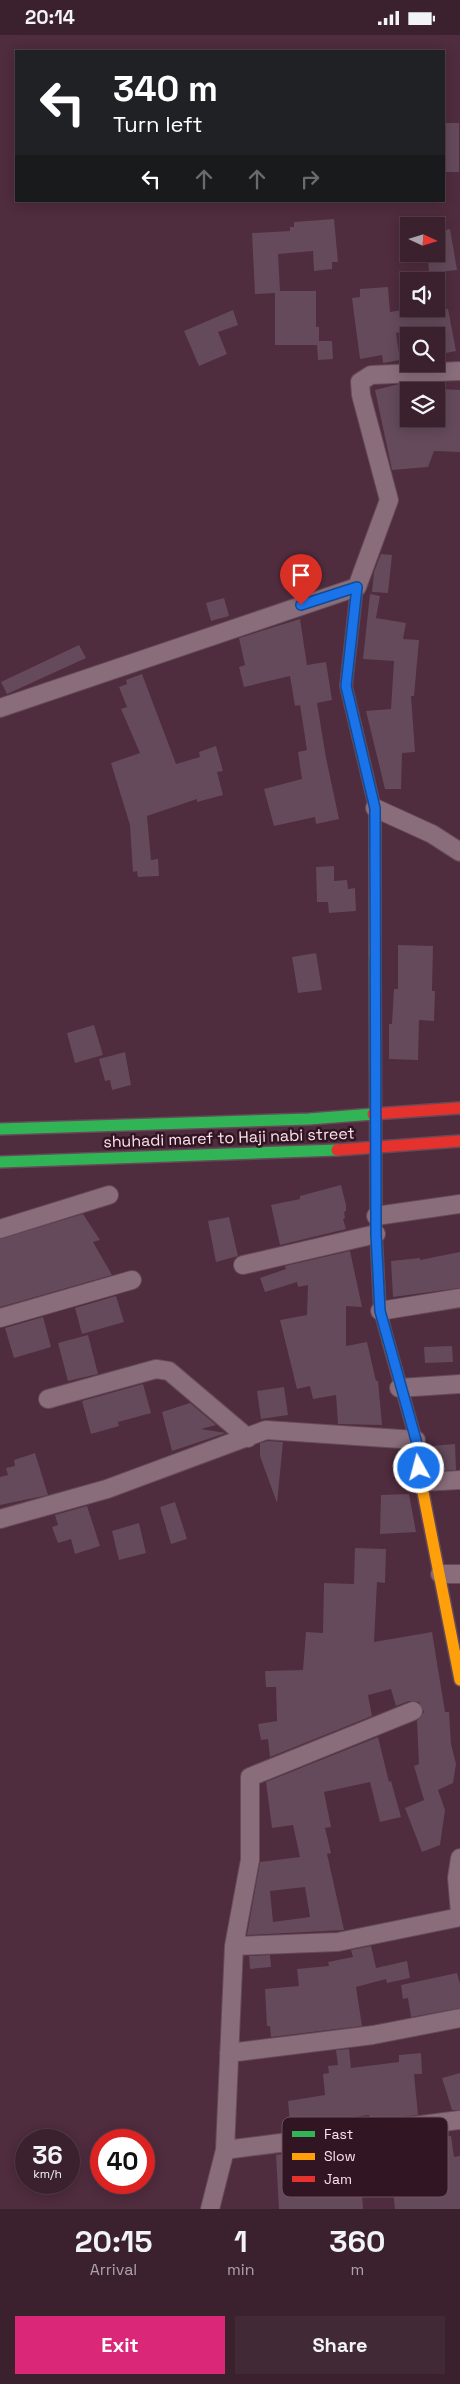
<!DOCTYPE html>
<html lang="en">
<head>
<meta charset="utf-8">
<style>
	:root { --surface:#3b212e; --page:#422936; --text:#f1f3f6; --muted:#aca3aa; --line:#543e4a; --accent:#db2777 }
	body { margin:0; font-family:"Space Grotesk",sans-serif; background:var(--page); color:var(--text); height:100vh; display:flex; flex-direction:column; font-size:19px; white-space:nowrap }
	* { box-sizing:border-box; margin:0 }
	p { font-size:16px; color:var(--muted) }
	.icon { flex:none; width:28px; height:28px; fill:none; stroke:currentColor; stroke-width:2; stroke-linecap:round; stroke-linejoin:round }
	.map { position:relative; height:2174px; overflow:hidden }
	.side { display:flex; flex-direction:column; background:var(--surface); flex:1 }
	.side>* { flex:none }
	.banner { position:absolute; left:15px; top:15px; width:430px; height:152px; border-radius:0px; box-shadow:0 2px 12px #0003,0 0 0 1px var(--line); background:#202124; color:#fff; overflow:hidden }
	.needle { width:32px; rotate:94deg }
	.buttons { position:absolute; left:400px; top:182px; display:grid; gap:10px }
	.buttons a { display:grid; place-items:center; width:45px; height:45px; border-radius:0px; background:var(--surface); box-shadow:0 2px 12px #0003,0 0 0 1px var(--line); font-size:25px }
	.speed { position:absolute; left:15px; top:2094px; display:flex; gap:10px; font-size:25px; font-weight:700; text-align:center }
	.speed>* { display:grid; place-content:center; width:65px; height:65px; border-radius:50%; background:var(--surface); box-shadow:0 2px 12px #0003,0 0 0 1px var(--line); line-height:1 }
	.speed small { font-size:12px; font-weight:400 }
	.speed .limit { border:8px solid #d22; background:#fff; color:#111 }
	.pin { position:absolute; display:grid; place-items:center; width:42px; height:42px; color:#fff; margin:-51px -21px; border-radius:50% 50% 50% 0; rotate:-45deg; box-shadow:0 0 5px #0007 }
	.pin .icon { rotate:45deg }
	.me { position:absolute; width:55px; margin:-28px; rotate:353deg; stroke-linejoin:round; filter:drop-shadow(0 0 4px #0008) }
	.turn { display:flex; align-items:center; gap:18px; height:105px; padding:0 15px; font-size:22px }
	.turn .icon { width:65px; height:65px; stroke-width:2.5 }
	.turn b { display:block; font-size:35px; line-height:42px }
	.lanes { display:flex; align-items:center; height:48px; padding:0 15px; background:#0003; justify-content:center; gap:25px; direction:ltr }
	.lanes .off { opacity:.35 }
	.eta { display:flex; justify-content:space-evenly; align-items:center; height:85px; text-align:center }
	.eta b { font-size:30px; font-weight:700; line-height:35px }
	.action { display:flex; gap:10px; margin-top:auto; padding:10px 15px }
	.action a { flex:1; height:58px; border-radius:0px; background:var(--accent); color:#fff; font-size:20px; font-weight:700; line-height:58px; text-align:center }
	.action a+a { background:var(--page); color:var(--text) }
	.status { display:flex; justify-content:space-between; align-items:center; height:35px; padding:0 25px; background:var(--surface); direction:ltr }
	.status svg { height:14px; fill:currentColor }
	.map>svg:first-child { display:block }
</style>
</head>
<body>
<div class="status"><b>20:14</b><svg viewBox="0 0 49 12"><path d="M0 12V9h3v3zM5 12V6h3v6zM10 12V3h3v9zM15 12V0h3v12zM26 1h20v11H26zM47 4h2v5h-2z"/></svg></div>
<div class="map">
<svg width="460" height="2174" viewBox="0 0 460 2174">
	<rect width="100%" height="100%" fill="#4f2c3e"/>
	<path fill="#644a5b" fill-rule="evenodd" d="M444,88H459V137H444Z
		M334,184L338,227H332V234L314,236L313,216L278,219L280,256H316V292H319V306H332L333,324L318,325L317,310H275V258L255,259L252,198L290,196V192H294V187Z
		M450,194L457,235L429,238L428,220L436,219V197Z
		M388,252L390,277L408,274H448L456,316L436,320V301H431L429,292L396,298L400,325L383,328L382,320L360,324L352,263L360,262V254Z
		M233,275L238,290L218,297L227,319L199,331L184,296Z
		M399,349L401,358L409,356V384H436V359H440V354L460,355V417L434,416L428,432L392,435L375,355Z
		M381,519L392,520L388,558L372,557L374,537Z
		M370,559L380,561L376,583L406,588L403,604L419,605L414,661H411L415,717L402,718L401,754H385L366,676L391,674L394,626L363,624Z
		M224,563L229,581L211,586L206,568Z
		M300,584L307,630L326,627L332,665L317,668L326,723L339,784L316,789L315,782L274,791L264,754L302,744L298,717L307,715L300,670L295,671L290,641L244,652L239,632L245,630L239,603Z
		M79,610L86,623L7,659L1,647Z
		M142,639L176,729L200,722L199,717L216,711L223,736L217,737L223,760L197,767V764L147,781L151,825L158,824L159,841L138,842L137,836L133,837L130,790L111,728L140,718L121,674L127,672L119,652L127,649L126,645Z
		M334,831V846L347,845L348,854L355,853L356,876L329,878L328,867H317L316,832Z
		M398,910L433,911L432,956H435L434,986L419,985L418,1025L389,1024V989H392L394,954H398Z
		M316,918L322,955L298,958L292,922Z
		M94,990L103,1020L75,1028L67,998Z
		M125,1017L131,1050L112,1055L110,1045L105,1046L99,1024Z
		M341,1150L346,1170V1176L344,1177L345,1183L343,1184L346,1194L280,1210L271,1170L300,1164V1161Z
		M83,1179L100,1205L93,1207L112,1240L0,1272V1204Z
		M229,1182L238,1221L216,1227L208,1186Z
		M350,1216L362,1272L346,1271V1311L367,1307L376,1346H378L382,1390L338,1389L336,1360L313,1364L310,1351L297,1354L280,1285L307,1280L308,1250L298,1252L297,1247L265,1257L260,1243L286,1234L285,1231Z
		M460,1217V1253L393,1262L391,1226L420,1223V1225Z
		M116,1261L124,1287L82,1299L75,1273Z
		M43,1282L51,1312L14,1323L5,1293Z
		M88,1300L98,1339L68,1346L58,1308Z
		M452,1311L453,1327L425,1328L424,1312Z
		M143,1349L151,1378L118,1387L119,1391L91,1399L82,1366Z
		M284,1352L288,1380L261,1384L257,1356Z
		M190,1368L216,1390L201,1394L226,1398L172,1416L162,1377Z
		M268,1406L283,1407L277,1468L260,1421V1408Z
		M455,1409L456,1435L434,1436L431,1411Z
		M35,1418L48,1460L0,1470V1442L8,1440L6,1433L15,1431L14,1425Z
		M409,1459L416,1497L380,1499L381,1460Z
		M175,1467L187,1504L171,1509L160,1472Z
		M87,1471L100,1511L75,1519L71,1504L58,1508L52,1492L58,1490L55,1480Z
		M139,1488L146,1518L119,1525L112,1496Z
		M355,1513L386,1514L385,1548L377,1547L374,1607L432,1597L445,1677H449L451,1709L456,1729L453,1748L438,1755L445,1775L440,1810L422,1817L405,1773L424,1765L414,1731L419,1729L417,1686L424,1677L419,1667L409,1666L396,1671L391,1654L368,1660L372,1681L270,1722L268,1704L261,1705L258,1689L277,1686L276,1652H266L265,1636L303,1635L306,1597L323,1598L324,1548L354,1549Z
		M378,1702L389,1747L391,1746L401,1782L380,1787L370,1747L324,1757L331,1792L325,1793L331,1818L327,1819L344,1895L247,1900L260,1827L300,1822L293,1790L272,1793L266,1747ZM305,1852L310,1882L273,1887L270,1856Z
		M371,1911L376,1933L407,1926L410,1943L387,1948L386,1944L356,1952L362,1991L271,2002L270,1991H267L265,1954L299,1951L297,1934L329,1931L328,1927L353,1922L351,1915Z
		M270,1920L271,1932L250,1934L249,1921Z
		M457,1938L460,1949V1973L411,1982L408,1963L403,1964L401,1950Z
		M349,2014L351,2033L399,2027V2020L421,2018L422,2039H414L418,2080L370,2086L369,2080L337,2084L338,2090L294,2096L293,2087L290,2088L288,2066L325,2060L323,2039L329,2038L328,2031L338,2030L336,2015Z
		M460,2038V2075H452L442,2043Z
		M421,2101V2104L451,2101L454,2122L460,2121V2174H395L393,2156L362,2160L363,2174H279L276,2120L340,2111L372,2110V2107Z"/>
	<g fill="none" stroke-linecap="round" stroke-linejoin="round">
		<g stroke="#654a58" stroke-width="20">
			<path id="street" d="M0,673L357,552L389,465L361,360L360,347L371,340L460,336
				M375,773L432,799L460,817
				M376,1181L460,1169
				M0,1194L109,1160
				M243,1230L376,1199
				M380,1276L460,1263
				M0,1283L132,1245
				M399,1353L460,1349
				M48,1364L156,1334L169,1336L248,1403
				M421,1447L460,1445
				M0,1484L107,1454L266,1395L416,1405
				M440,1539H460
				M460,1823L457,1843L460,1878
				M234,1911L338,1907L460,1882
				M229,2018L373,2000L460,1983
				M225,2115L460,2085
				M210,2174L225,2115L234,1911L250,1825V1742L413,1676"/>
		</g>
		<g stroke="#654a58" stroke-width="14">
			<path id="fast" d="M375,920L376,1199L380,1276L389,1309
				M0,1094L309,1084L373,1079
				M0,1127L337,1115"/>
		</g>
		<g stroke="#654a58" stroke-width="14">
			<path id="slow" d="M357,552L346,651L375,773V920
				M389,1309L416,1405L421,1447L460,1645"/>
		</g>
		<g stroke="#654a58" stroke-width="14">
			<path id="jam" d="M373,1079L460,1073
				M337,1115L460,1106"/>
		</g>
		<use href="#street" stroke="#896d7a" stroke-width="18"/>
		<use href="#fast" stroke="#30b455" stroke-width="11"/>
		<use href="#slow" stroke="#ff9f0a" stroke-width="11"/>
		<use href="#jam" stroke="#e5322d" stroke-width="11"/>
	</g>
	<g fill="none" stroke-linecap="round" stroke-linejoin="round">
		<g stroke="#114b97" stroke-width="12">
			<path id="route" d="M301,570L357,552L346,651L375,773L376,1199L380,1276L416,1405L419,1433"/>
		</g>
		<use href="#route" stroke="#1a73e8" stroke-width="9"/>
	</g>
	<g text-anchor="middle" stroke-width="5" stroke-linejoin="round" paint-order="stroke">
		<g font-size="16" fill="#fbe2ec" stroke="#321522">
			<text transform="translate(229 1102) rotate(-2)" y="6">shuhadi maref to Haji nabi street</text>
		</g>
	</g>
	<rect x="282" y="2082" width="166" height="80" rx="8" fill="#321522" stroke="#6e525f" stroke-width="1"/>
	<rect x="292" y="2096" width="23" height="6" fill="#30b455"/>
	<rect x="292" y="2118" width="23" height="7" fill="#ff9f0a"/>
	<rect x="292" y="2141" width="23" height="6" fill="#e5322d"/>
	<g font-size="14" fill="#fbe2ec">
		<text x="324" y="2104">Fast</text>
		<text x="324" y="2126">Slow</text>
		<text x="324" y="2149">Jam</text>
	</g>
</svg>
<div class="buttons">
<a><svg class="needle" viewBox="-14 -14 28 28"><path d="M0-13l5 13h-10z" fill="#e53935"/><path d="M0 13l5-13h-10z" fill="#aca3aa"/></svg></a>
<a><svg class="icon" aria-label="sound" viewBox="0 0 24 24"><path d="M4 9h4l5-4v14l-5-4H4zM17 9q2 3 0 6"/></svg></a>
<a><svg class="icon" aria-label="search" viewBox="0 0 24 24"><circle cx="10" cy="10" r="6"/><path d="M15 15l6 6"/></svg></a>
<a><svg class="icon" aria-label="layers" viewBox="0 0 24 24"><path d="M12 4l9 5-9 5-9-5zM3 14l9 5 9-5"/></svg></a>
</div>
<div class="speed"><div>36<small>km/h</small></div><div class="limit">40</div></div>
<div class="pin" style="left:301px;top:570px;background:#d93025"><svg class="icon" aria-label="arrive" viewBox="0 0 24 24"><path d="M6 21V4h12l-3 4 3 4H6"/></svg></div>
<svg class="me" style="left:419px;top:1433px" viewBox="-20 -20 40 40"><circle r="17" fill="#1a73e8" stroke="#fff" stroke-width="3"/><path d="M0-11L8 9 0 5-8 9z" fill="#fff"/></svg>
<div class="banner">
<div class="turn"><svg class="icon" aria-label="left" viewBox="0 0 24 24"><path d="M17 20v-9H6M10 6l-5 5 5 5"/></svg><div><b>340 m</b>Turn left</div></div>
<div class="lanes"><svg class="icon" aria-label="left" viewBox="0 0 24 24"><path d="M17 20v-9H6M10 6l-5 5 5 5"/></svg><svg class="icon off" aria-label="ahead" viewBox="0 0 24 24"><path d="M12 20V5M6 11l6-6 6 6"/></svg><svg class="icon off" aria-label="ahead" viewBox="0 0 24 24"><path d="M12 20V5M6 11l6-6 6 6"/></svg><svg class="icon off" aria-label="right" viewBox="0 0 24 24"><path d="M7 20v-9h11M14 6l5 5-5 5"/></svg></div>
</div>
</div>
<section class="side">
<div class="eta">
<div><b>20:15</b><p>Arrival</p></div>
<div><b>1</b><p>min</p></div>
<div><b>360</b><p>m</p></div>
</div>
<div class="action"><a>Exit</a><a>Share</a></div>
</section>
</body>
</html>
